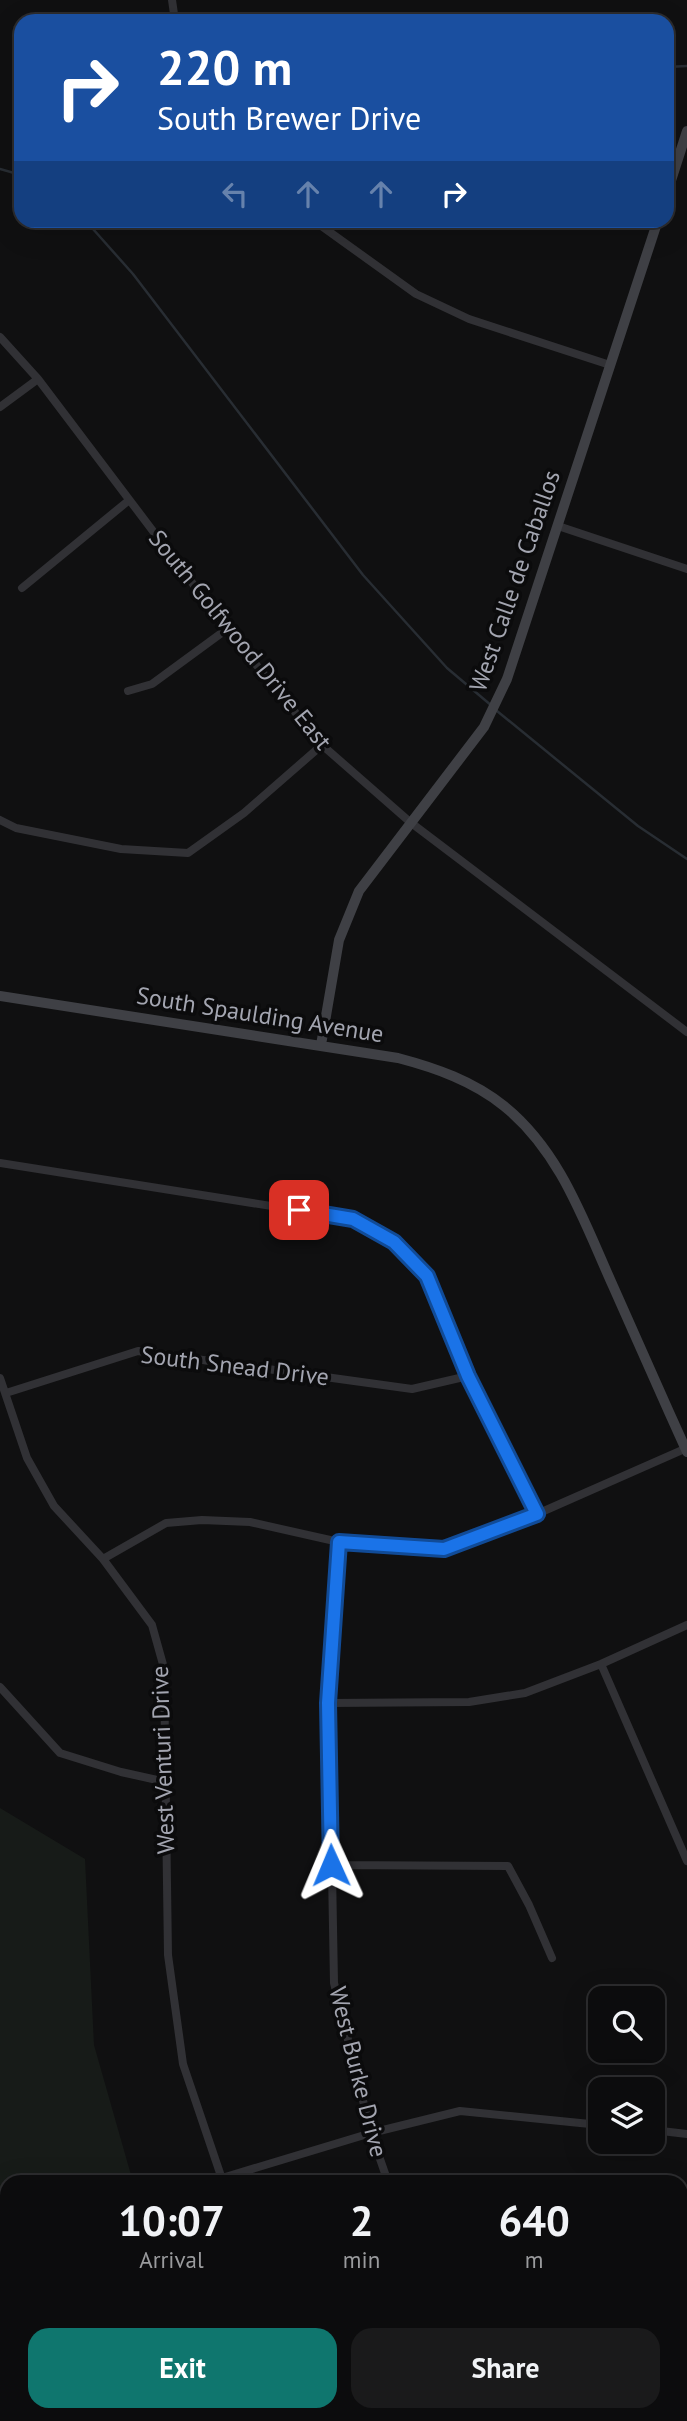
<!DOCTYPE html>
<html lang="en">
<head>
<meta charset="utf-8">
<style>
	:root { --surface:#0c0c0d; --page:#1a1a1b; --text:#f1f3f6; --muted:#9a9b9d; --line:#2c2c2e; --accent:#0f766e }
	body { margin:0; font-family:"PT Sans",sans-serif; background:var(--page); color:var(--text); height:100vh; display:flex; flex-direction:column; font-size:26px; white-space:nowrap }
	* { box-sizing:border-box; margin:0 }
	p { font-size:23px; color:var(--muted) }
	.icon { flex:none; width:38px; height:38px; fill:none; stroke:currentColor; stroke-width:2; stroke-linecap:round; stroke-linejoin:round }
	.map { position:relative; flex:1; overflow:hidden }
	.drawer { position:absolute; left:0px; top:2175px; width:688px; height:247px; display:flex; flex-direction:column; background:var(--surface); border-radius:21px 21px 0 0; box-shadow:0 7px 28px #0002,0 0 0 2px var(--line) }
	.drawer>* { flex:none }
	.guide { position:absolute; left:14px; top:14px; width:660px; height:214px; border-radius:21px; box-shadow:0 7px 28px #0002,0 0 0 2px var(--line); background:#1a4fa0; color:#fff; overflow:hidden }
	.tools { position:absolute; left:588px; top:1986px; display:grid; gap:14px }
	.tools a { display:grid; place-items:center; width:77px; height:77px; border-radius:14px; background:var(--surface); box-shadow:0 7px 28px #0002,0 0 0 2px var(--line); font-size:35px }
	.pin { position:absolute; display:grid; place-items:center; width:60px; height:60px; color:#fff; margin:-30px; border-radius:14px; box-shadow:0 4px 10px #0006 }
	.me { position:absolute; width:77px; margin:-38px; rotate:359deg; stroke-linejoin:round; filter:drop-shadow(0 0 5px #0008) }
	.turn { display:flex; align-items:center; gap:24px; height:147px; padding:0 28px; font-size:32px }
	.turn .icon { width:91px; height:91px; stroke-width:2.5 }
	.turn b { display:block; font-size:49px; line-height:60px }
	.lanes { display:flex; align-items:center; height:66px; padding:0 28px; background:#0003; justify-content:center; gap:35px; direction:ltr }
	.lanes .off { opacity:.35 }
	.eta { display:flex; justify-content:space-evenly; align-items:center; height:119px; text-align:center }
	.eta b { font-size:42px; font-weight:800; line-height:49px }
	.primary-button { display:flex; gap:14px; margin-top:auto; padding:14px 28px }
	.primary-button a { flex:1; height:80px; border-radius:21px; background:var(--accent); color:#fff; font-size:28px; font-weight:800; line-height:80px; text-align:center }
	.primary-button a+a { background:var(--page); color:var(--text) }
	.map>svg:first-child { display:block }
</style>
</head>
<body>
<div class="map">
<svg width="687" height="2421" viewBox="0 0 687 2421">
	<rect width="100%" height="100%" fill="#101011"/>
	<path fill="#171b18" d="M0,1808L85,1859L94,2045L133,2182H7V2231L0,2206Z
		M33,2415H158L156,2421H32Z"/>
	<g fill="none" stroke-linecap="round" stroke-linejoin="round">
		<path stroke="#282d33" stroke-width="2.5" d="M667,67L687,66
			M0,169L21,175
			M85,220L133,274L363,575L447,668L492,706
			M497,711L638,826L687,859"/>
		<path stroke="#313135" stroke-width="8" d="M172,0L175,21
			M313,220L416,294L469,319L610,365
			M0,337L38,379L227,629L322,745L410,822L687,1032
			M0,407L38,379
			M558,526L687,569
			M22,588L128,501
			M128,691L152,684L227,629
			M0,820L16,828L121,849L188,853L244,813L322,745
			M0,1163L353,1219L394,1242L427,1276L468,1376L537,1514
			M0,1378L27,1458L54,1506L103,1559L152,1625L164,1668L168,1955L183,2064L223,2182
			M6,1393L138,1351L412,1389L468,1376
			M339,1542L329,1703L334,1983L371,2133L388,2182
			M103,1559L166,1523L202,1520L250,1522L339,1542L444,1549L537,1514L687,1448
			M601,1664L687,1861
			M0,1687L60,1753L121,1772L166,1782
			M329,1703L469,1702L525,1693L601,1664L687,1625
			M332,1865L508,1866L529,1905L552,1958
			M653,2130L687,2134
			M222,2178L371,2133L460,2111L600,2125
			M681,2299L687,2300
			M456,2415L480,2421
			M238,2421L240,2415
			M415,2421L416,2415"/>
		<path stroke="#3f4045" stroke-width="10" d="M667,193L687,131
			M0,996L398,1058C436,1068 473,1081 504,1106C561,1152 584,1222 613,1286C638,1342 662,1397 687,1452
			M321,1045L339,940L359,891L484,727L507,679L658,220"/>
	</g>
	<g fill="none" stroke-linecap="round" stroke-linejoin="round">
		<g stroke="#114b97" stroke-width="18">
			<path id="route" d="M299,1210L353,1219L394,1242L427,1276L468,1376L537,1514L444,1549L339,1542L328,1703L331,1865"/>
		</g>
		<use href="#route" stroke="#1a73e8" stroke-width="12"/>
	</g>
	<g text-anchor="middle" stroke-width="7" stroke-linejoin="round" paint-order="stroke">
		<g font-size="24" fill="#a3a5b0" stroke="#0b0b0c">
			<text transform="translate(515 581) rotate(-71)" y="8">West Calle de Caballos</text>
			<text transform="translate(240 640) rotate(51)" y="8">South Golfwood Drive East</text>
			<text transform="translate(260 1015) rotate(9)" y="8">South Spaulding Avenue</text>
			<text transform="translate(235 1366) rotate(7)" y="8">South Snead Drive</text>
			<text transform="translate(163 1760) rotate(-92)" y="8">West Venturi Drive</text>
			<text transform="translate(358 2072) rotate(76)" y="8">West Burke Drive</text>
		</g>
	</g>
</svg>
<div class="tools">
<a><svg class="icon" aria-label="search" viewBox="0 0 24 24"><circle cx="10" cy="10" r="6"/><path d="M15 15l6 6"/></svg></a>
<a><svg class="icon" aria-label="layers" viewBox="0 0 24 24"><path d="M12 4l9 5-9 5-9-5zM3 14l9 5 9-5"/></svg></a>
</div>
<div class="pin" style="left:299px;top:1210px;background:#d93025"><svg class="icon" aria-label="arrive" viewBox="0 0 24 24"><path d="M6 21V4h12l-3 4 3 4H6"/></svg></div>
<svg class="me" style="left:331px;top:1865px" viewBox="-20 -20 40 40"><path d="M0-17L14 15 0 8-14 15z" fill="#1a73e8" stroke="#fff" stroke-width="4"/></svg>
<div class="guide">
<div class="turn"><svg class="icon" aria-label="right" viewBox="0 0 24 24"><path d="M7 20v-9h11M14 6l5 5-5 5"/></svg><div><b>220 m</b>South Brewer Drive</div></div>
<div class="lanes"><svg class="icon off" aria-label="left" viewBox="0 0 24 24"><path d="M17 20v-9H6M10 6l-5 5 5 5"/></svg><svg class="icon off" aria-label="ahead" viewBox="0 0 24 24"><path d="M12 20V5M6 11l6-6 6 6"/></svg><svg class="icon off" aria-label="ahead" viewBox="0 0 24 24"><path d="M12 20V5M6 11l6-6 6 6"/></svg><svg class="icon" aria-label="right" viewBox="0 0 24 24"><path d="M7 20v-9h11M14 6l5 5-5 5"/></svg></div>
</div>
<section class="drawer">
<div class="eta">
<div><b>10:07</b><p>Arrival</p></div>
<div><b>2</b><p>min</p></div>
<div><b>640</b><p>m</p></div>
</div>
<div class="primary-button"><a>Exit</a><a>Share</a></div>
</section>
</div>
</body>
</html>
